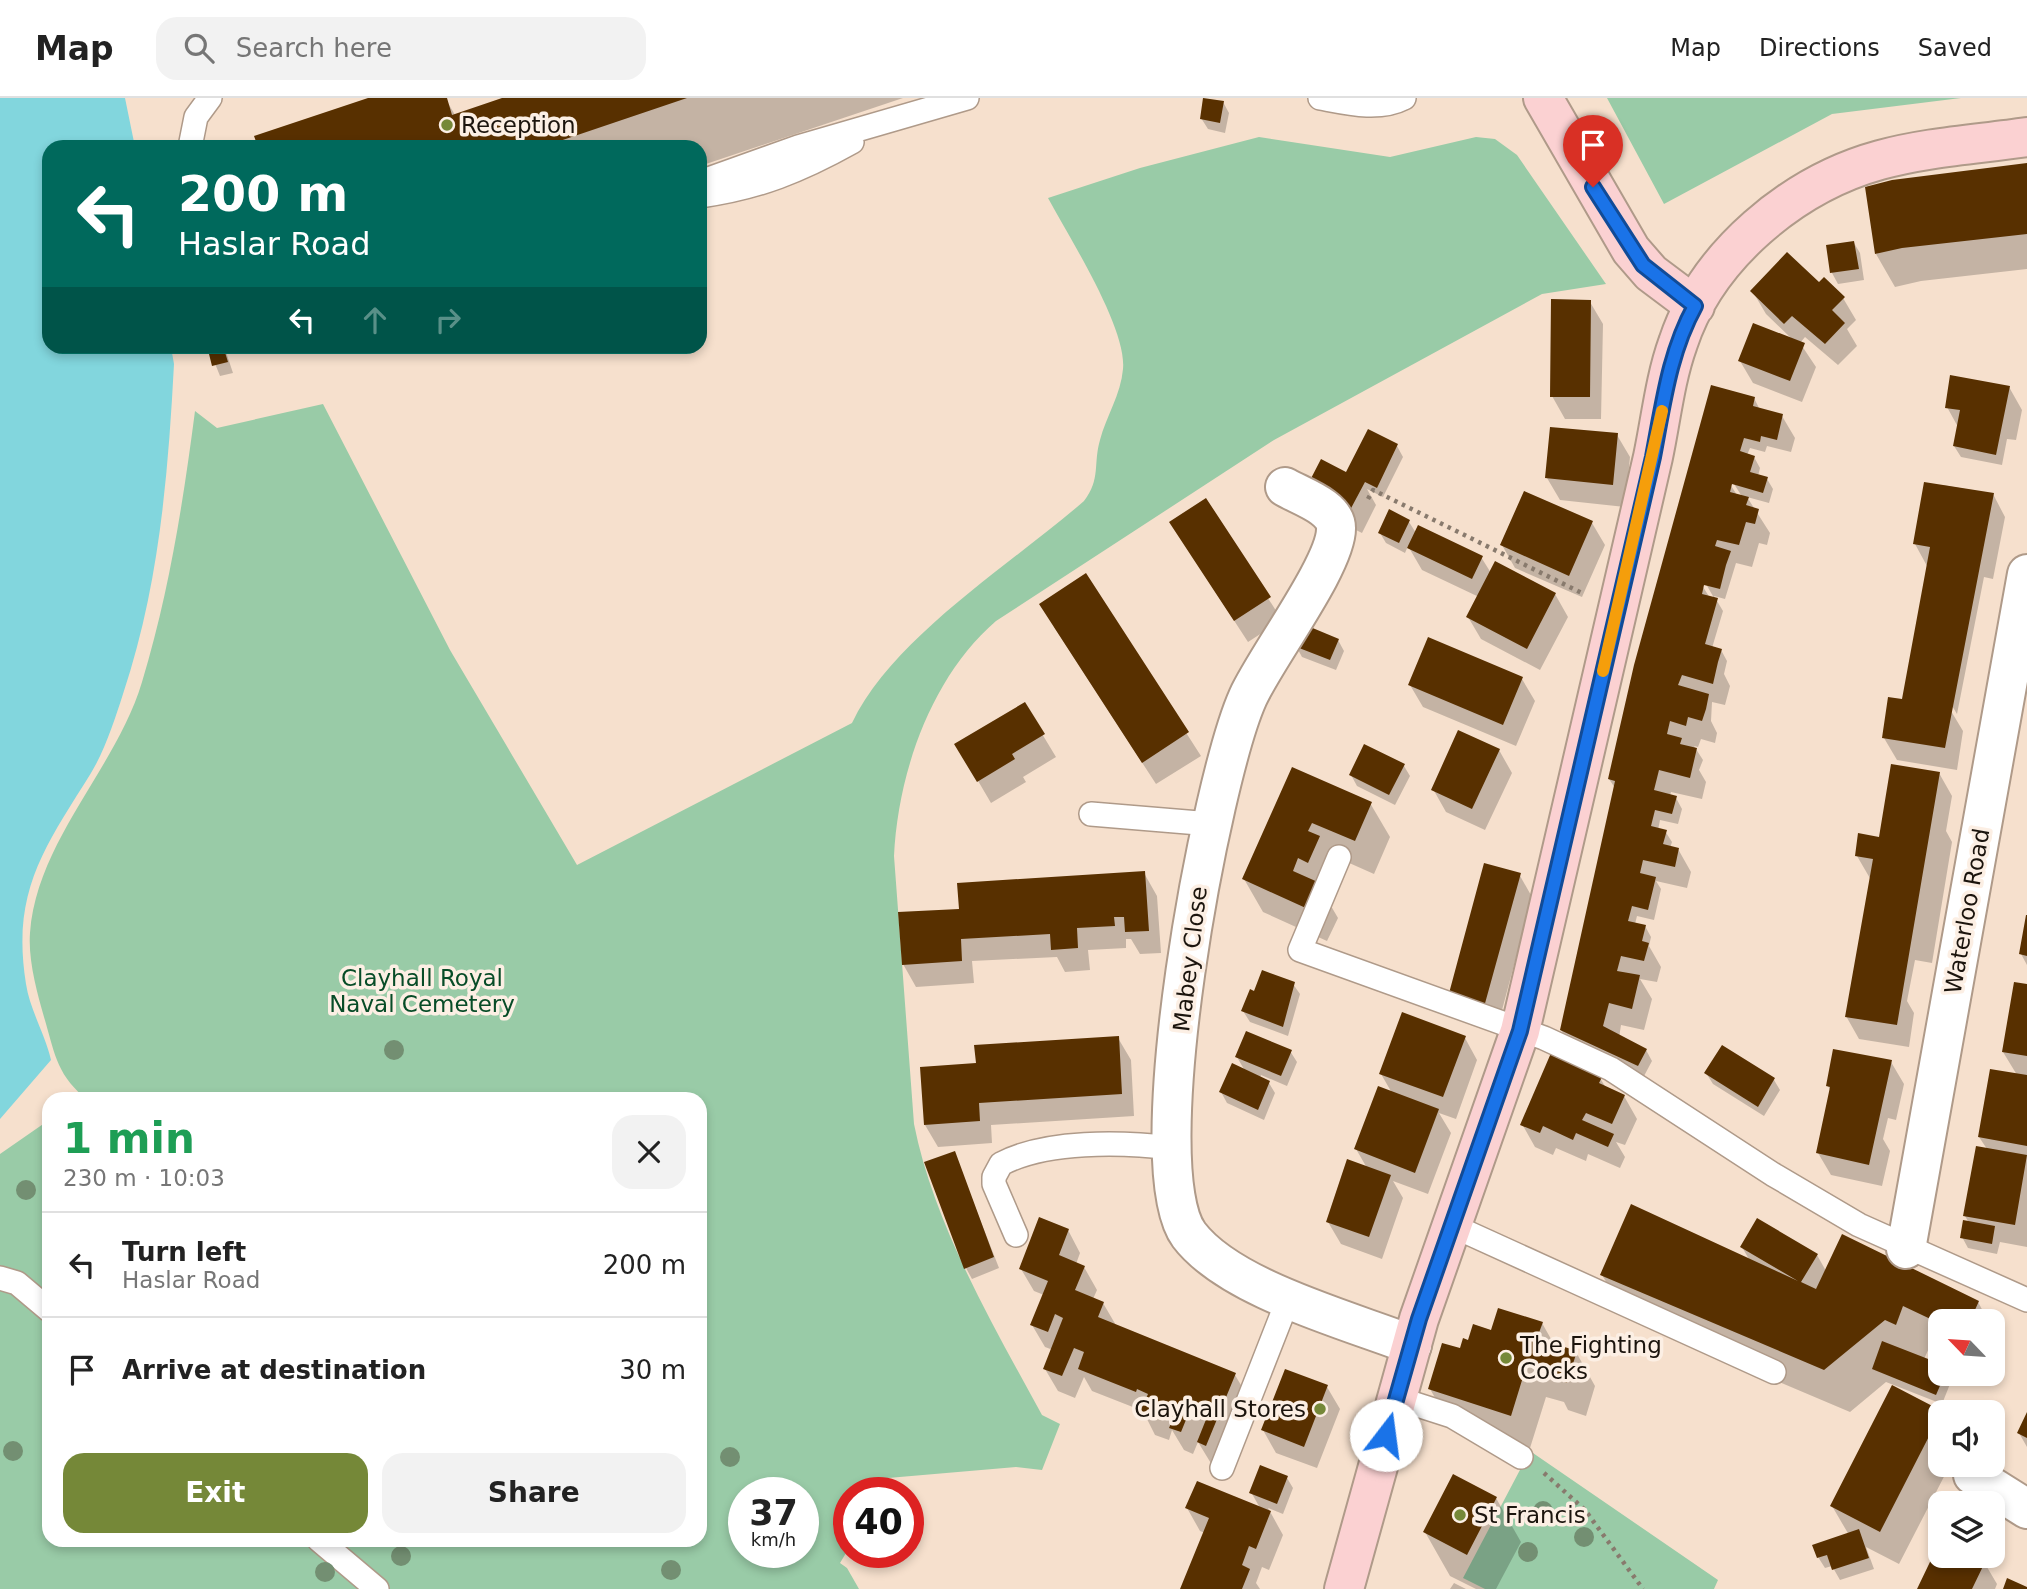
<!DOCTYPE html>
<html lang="en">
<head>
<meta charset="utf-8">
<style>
	:root { --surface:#fff; --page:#f2f2f2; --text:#222; --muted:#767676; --line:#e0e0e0; --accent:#758838 }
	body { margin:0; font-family:"DejaVu Sans",sans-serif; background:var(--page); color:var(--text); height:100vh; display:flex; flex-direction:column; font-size:26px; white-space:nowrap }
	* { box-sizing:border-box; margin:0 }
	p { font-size:23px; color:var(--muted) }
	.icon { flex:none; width:38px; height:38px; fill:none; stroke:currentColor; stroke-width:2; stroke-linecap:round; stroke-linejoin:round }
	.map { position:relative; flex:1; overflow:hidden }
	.details { position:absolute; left:42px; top:994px; width:665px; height:455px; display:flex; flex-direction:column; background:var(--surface); border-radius:21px; box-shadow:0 4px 10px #0003 }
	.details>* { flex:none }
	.hud { position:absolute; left:42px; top:42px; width:665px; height:214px; border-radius:21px; box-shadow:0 4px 10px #0003; background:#00695c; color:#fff; overflow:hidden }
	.needle { width:46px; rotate:295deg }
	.fabs { position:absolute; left:1928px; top:1211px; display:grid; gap:14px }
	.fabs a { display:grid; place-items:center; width:77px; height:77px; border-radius:14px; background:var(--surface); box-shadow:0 4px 10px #0003; font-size:35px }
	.speed { position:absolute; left:728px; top:1379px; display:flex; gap:14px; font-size:35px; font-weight:700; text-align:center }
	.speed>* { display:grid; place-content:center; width:91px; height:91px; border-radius:50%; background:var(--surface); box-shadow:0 4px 10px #0003; line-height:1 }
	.speed small { font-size:18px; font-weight:400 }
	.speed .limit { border:10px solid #d22; background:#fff; color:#111 }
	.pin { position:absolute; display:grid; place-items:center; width:60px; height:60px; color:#fff; margin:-72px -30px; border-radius:50% 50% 50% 0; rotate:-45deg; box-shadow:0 0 7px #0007 }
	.pin .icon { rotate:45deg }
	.me { position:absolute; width:77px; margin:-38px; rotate:15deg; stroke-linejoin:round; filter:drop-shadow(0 0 5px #0008) }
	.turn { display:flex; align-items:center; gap:24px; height:147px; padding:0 21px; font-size:32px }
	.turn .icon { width:91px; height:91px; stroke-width:2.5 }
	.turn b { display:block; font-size:49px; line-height:60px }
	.lanes { display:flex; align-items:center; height:66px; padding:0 21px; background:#0003; justify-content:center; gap:35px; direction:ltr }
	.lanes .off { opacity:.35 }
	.round { display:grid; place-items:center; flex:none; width:74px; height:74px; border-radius:21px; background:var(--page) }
	.summary { display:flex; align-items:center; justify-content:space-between; height:119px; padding:0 21px }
	h1 { font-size:42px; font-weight:600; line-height:52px; color:#1e9e55 }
	.action { display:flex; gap:14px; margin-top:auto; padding:14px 21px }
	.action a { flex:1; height:80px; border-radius:21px; background:var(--accent); color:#fff; font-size:28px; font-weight:600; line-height:80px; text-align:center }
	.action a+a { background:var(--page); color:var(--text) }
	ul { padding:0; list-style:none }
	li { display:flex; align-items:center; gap:21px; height:105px; padding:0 21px; border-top:2px solid var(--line) }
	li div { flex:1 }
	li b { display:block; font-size:26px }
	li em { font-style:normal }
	header { display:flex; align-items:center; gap:42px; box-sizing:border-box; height:98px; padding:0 35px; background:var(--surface); border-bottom:2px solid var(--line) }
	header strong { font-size:33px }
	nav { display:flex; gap:38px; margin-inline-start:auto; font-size:24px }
	.search { width:490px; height:63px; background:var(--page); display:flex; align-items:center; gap:18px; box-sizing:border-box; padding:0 24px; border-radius:21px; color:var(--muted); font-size:26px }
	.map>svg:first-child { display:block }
</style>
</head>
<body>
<header>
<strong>Map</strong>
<div class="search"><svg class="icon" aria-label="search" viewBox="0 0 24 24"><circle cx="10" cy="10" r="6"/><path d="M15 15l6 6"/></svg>Search here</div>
<nav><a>Map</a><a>Directions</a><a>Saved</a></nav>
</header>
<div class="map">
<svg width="2027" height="1491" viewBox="0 0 2027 1491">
	<rect width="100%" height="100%" fill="#f6e0cd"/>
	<path fill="#99cba7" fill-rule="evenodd" d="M1607,0H1961L1832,16L1664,106Z
		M1259,39L1390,59L1476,39L1495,41L1517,57L1606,186L1542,196L1274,342L996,523C931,579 898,675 894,758L914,1026C934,1127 993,1227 1042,1317L1060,1326L1042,1372L1016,1369L888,1380L880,1395H849V1450L840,1465L847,1470L859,1491H0V1056L49,1022V1442H700V1001H79L83,998C56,975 54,952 44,919C37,894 28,862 30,835C37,742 116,671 142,584C169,495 183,405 195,313L217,330L323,306L450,552L577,767L852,625C893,539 1013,465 1084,403C1101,381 1093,366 1100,342C1106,319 1121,296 1123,271C1127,230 1069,139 1048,100L1140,70ZM744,1395H803V1454H744Z
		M1530,1353L1718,1482L1714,1491H1485L1463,1480Z"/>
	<path fill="#82d6dd" d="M0,0H125L135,49H49V248L171,249L174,266C168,379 159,488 123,596C115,621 105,652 91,675C45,749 11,793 26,886C30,912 45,936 51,962L0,1021Z"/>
	<path fill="#0003" fill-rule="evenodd" d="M374,0H445L455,17L507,0H903L700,68V49H260Z
		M1223,4L1229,15L1225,35L1208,31L1201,20Z
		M2027,67V171L1921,183L1895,189L1876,156Z
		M1854,145L1860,155L1864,182L1838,186L1832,175L1828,148Z
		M1819,187L1843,200L1856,222L1847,231L1857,248L1838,267L1805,239L1800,245L1816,269L1802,304L1753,285L1740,263L1793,242L1766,216L1753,194Z
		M1590,204L1603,226L1601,321H1565L1552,298Z
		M208,248H224L233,275L220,278Z
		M2009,289L2022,312L2016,342L2007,341L2002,367L1961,359L1954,348L1958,329L1947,309Z
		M1754,300L1760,312L1782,318L1795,340L1791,354L1767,348L1765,354L1750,350L1747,357L1754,359L1760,370L1758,378L1767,381L1773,391L1769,405L1747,399L1770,435L1767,447L1759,445L1752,469L1736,465L1725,501L1714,498L1723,513L1712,550L1721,552L1727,563L1724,576L1730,588L1725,607L1712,604L1711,623L1717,635L1715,645L1701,641L1698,649L1694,648L1703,662L1699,672L1706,684L1702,701L1671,694L1670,698L1676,700L1682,711L1678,726L1660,722L1658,732L1665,733L1672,744L1670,750L1678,751L1691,774L1687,790L1656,783L1661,791L1654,822L1637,818L1635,826L1645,828L1651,839L1649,848L1661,869L1657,884L1640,881L1652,901L1644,932L1621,927L1619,940L1646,952L1652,963L1644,978L1575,954L1561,932L1615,690L1609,681ZM1729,378L1741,397H1737L1726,380ZM1702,479L1714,500H1710L1698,481Z
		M1617,337L1630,359L1625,409L1560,402L1547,380Z
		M1397,348L1403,359L1383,399L1367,391L1376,407L1362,435L1320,414L1351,378Z
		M1943,387L1993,396L2005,419L1993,481L1984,479L1957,616L1948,601L1945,603L1963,633L1957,672L1897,662L1884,640L1905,603L1927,468L1915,446Z
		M1205,402L1282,522L1248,544L1185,447Z
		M1409,424L1416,435L1481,459L1491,475L1555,496L1568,519L1540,572L1481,541L1468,519L1479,499L1422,472L1408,448L1405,455L1386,445L1380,435Z
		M1592,425L1605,447L1582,499L1515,470L1502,447Z
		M1085,477L1201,658L1156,686L1054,529Z
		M1338,542L1344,553L1336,572L1302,559L1296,548Z
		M1522,581L1535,603L1516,648L1423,609L1410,587Z
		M1024,606L1056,659L1023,679L1026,684L991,705L957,647Z
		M1499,652L1512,675L1485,732L1446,714L1433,691Z
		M1404,668L1410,678L1395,707L1357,688L1351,677Z
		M1293,671L1370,705L1390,739L1374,776L1329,756L1324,796L1338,820L1327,843L1263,814L1244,781Z
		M1939,675L1952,698L1946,733L1952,744L1932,865L1915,862L1907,903L1914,915L1909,949L1859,941L1846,918L1871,782L1857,758L1881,741Z
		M1144,775L1157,798L1161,855L1140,856L1131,841H1126V850L1088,852L1090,872L1065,874L1057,859L972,863L974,885L916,889L903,866L961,813Z
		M1519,776L1532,799L1497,931L1462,921Z
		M2027,820V867L2021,856Z
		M1293,886L1300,896L1288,938L1250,924L1243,913L1255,895Z
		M2027,888V1149L2000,1144L1997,1156L1968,1150L1962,1139L1969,1125L1965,1118L1987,1051L1979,1039L2017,977L2003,954Z
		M1118,940L1131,962L1134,1018L991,1027L992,1045L938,1049L925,1027L978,967Z
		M1465,940L1477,962L1456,1021L1439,1015L1451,1035L1428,1096L1393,1083L1403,1100L1382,1161L1341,1146L1328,1124L1367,1070L1356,1051L1392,995L1381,976Z
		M1290,953L1297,964L1287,988L1261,977L1260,980L1269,985L1275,995L1264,1022L1227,1005L1221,994L1245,973L1237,959Z
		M1891,964L1904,986L1896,1022L1888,1020L1883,1041L1890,1053L1882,1088L1831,1077L1818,1055L1831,994L1828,988Z
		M1706,975L1774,982L1780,992L1764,1018L1713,986Z
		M1600,980L1606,990L1624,998L1637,1021L1625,1047L1616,1044L1625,1059L1620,1070L1588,1056L1586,1063L1556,1050L1553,1057L1535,1049L1522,1026Z
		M954,1055L999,1170L972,1181L966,1170Z
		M1068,1132L1080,1155L1076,1166L1084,1169L1097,1192L1093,1201L1103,1205L1117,1229L1235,1277L1248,1299L1212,1367L1198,1344L1193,1356L1184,1352L1172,1332L1169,1342L1155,1337L1143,1313L1092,1293L1084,1279L1075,1300L1058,1293L1045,1271L1053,1252L1045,1249L1032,1227L1044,1197L1034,1193L1021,1171Z
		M1742,1149L1817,1157L1826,1173L1978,1204L1984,1215L1980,1223H1941V1233L1938,1231L1924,1261L1941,1276H1949L1952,1281L1942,1306L1886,1284L1850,1314L1628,1220L1602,1177L1750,1163Z
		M1542,1225L1555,1248L1576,1254L1595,1288L1586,1318L1568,1312L1564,1304L1546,1299L1530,1350L1449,1324L1430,1291L1469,1244L1492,1234Z
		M1327,1289L1340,1311L1317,1370L1276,1355L1263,1332Z
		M1940,1314L1941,1367H1950L1899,1466L1866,1449L1874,1471L1840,1482L1832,1468L1825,1470L1818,1459L1849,1437L1832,1408Z
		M2027,1318V1349L2019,1335Z
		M1287,1380L1293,1390L1283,1416L1268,1410L1283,1437L1269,1472L1262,1469L1256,1485L1260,1491H1182L1205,1435L1200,1433L1187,1410H1260L1251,1394Z
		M1496,1400L1521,1444L1496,1491H1476L1450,1478L1425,1434Z
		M1941,1458H1972L1984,1464L1997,1486L1995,1491H1919Z
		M1454,1485L1466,1491H1450Z"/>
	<path fill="#583000" d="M368,0H447L452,17L502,0H687L542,49H258L254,38Z
		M1203,0L1224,3L1220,25L1200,21Z
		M2027,65V136L1902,150L1875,156L1865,89L1892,82Z
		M1854,143L1859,171L1830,175L1826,147Z
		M1787,154L1819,184L1824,179L1845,199L1832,212L1845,225L1825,246L1792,218L1784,226L1750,193Z
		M1551,201L1591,202L1590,299H1550Z
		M1753,225L1805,245L1790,283L1738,263Z
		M207,248H223L228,264L212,268Z
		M1950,277L2010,288L1996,357L1953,348L1960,312L1945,310Z
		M1711,287L1755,299L1753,308L1783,316L1777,342L1761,338L1760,344L1744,340L1740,353L1755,358L1750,374L1768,379L1763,395L1732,386L1730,394L1749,399L1746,407L1759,411L1755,426L1746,424L1739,447L1717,442L1715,448L1731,453L1726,467L1720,491L1704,487L1702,496L1718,500L1705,546L1722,551L1718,564L1713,586L1682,577L1678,587L1709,596L1706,611L1702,623L1688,619L1686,628L1670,623L1667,636L1682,640L1680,646L1697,650L1690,680L1659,672L1654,692L1677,698L1672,716L1655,712L1651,728L1667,732L1663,746L1679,750L1675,769L1643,762L1640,775L1656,779L1648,812L1632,808L1628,823L1646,827L1642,843L1649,845L1644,863L1621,858L1617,873L1640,877L1632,911L1609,905L1603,928L1647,951L1638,968L1560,932L1615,683L1608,681L1634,567Z
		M1550,329L1618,335L1613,387L1545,380Z
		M1368,331L1398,346L1377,390L1365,384L1349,414L1305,392L1321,361L1346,374Z
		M1924,384L1994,395L1945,650L1882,640L1888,599L1902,601L1930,449L1913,446Z
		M1524,393L1593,423L1569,478L1500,447Z
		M1206,400L1271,499L1234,523L1169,424Z
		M1389,411L1410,422L1399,445L1378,435Z
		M1418,427L1483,458L1472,481L1407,450Z
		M1495,463L1556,495L1527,551L1466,519Z
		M1086,475L1189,634L1142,665L1039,506Z
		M1303,526L1339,541L1330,562L1294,548Z
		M1428,539L1523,579L1503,627L1408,587Z
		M1025,604L1045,636L1012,656L1015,661L977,684L954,646Z
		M1458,632L1500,651L1472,711L1431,692Z
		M1364,646L1405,666L1389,697L1349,677Z
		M1891,666L1940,674L1897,927L1845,919L1873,761L1855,758L1858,735L1879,739Z
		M1292,669L1372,704L1355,743L1312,725L1308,733L1320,738L1308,765L1298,760L1293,773L1320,785L1308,811L1242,781Z
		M1484,765L1521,775L1484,909L1448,899Z
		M1145,773L1149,833L1125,834L1124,819H1114L1115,828L1077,830L1078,850L1051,852L1050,836L961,841L962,863L902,867L898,814L959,811L957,785Z
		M2026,817H2027V858L2019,856Z
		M1262,872L1295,884L1283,929L1241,913L1250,891L1254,893Z
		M2014,884L2027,886V958L2002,954Z
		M1402,914L1466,938L1443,999L1379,976Z
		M1246,933L1292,952L1281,978L1235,959Z
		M1119,938L1122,996L979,1005L980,1023L924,1027L920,969L976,965L974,947Z
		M1722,947L1775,980L1758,1009L1704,975Z
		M1833,951L1892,962L1869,1067L1816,1055L1830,989L1826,988Z
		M1551,955L1602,979L1599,985L1625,997L1612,1026L1586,1015L1582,1022L1614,1036L1608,1049L1576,1035L1573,1042L1543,1028L1540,1035L1520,1027Z
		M1232,965L1270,983L1258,1012L1219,994Z
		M1990,971L2027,977V1048L1978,1039Z
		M1378,988L1439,1011L1415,1075L1354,1051Z
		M1976,1048L2027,1057L2015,1127L1963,1118Z
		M955,1053L994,1159L964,1171L924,1064Z
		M1347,1061L1391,1077L1369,1139L1326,1124Z
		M1631,1106L1798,1183L1740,1149L1757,1120L1818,1156L1801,1184L1816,1191L1842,1136L1979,1203L1970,1223H1941V1226L1903,1208L1896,1227L1885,1222L1824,1272L1600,1177Z
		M1039,1119L1069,1131L1059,1157L1085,1168L1075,1192L1104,1204L1098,1219L1236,1275L1206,1348L1197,1344L1207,1319L1190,1312L1181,1334L1169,1330L1178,1309L1163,1303L1156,1321L1140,1314L1148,1296L1137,1291L1136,1294L1078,1271L1084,1254L1074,1250L1062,1278L1043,1271L1063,1220L1055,1216L1048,1234L1030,1227L1048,1183L1019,1171Z
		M1963,1122L1995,1128L1992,1146L1960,1140Z
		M1498,1210L1543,1224L1537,1240L1577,1253L1567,1285L1547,1279L1549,1273L1527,1266L1511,1318L1428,1291L1442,1245L1460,1250L1463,1240L1468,1242L1473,1226L1491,1232Z
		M1882,1243L1941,1266V1276H1945L1936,1297L1872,1271Z
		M1285,1271L1328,1287L1304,1349L1261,1332Z
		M1892,1287L1942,1313L1880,1434L1830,1408Z
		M2027,1314V1340L2017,1335Z
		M1260,1367L1288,1378L1277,1406L1249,1395Z
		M1453,1376L1497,1399L1467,1457L1423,1434Z
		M1197,1383L1271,1413L1256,1451L1249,1448L1242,1467L1250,1471L1242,1491H1180L1209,1420L1185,1410Z
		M1859,1431L1869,1460L1832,1472L1827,1457L1817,1460L1812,1447Z
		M1941,1441V1458H1976L1986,1462L1972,1491H1917Z
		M2007,1480L2027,1489V1491H2003Z"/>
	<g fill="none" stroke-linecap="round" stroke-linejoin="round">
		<g stroke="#af9a89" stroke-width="26">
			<path id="lane" d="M1320,0C1347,5 1379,13 1404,0
				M190,49L196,19L210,0
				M700,84L798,49L967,0
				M700,98C758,90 800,73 852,44
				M1091,716L1211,726
				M1339,759L1300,852L1544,940L1611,971L1774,1077L1859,1127L2027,1202
				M1453,1128L1774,1274
				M1016,1137L994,1086V1079L1001,1066C1046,1042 1122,1044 1172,1050
				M0,1180L17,1185L49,1212
				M1396,1300L1452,1318L1521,1359
				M1222,1370L1289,1199
				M319,1442L377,1491"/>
		</g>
		<g stroke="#af9a89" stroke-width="42">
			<path id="street" d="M1285,389C1300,398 1336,409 1336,430C1337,466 1266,559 1248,599C1211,681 1138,1069 1189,1137C1230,1191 1348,1222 1412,1247
				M1906,1151L2027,476
				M1973,1377L2027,1411"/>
		</g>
		<g stroke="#af9a89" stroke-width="42">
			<path id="secondary" d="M1543,0L1631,152L1651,175L1695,208
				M1344,1491L1419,1221L1520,933L1653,359C1661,321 1665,281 1678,245C1707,157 1793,86 1880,62C1927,49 1979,46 2027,39"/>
		</g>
		<path stroke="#887a6d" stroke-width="4.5" stroke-dasharray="3.5 5" stroke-linecap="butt" d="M1368,401L1373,392L1582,495
			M1993,1236L2000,1221
			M1544,1375L1585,1412L1643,1491"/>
		<use href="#lane" stroke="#fff" stroke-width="23"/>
		<use href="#street" stroke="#fff" stroke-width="38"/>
		<use href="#secondary" stroke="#fbd1d2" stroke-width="38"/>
	</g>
	<g fill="#738f72">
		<circle cx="394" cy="952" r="10"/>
		<circle cx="26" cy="1092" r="10"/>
		<circle cx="13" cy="1353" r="10"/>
		<circle cx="730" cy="1359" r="10"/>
		<circle cx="1543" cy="1413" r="10"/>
		<circle cx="1584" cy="1439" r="10"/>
		<circle cx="1528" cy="1454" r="10"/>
		<circle cx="401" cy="1458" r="10"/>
		<circle cx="671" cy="1472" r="10"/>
		<circle cx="325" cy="1474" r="10"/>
	</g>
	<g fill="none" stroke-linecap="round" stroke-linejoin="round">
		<g stroke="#114b97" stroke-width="18">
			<path id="route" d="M1386,1337L1419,1221L1520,933L1653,359C1663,307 1669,255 1695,208L1643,167L1593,89"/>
		</g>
		<use href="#route" stroke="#1a73e8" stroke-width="12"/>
		<path stroke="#f59e0b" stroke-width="12" d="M1603,573L1662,313"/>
	</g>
	<g fill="#758838" stroke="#fcefe4" stroke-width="2.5">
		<circle cx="447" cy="27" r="7"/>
		<circle cx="1506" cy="1260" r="7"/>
		<circle cx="1320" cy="1311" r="7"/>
		<circle cx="1460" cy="1417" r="7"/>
	</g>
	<g text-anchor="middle" stroke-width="7" stroke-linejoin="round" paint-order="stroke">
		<g font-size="23" fill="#1b140d" stroke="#fcefe4" text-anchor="start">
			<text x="461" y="35">Reception</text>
			<text x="1520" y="1255">The Fighting<tspan x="1520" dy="26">Cocks</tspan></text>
			<text x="1306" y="1319" text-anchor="end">Clayhall Stores</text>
			<text x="1474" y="1425">St Francis</text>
		</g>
		<g font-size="23" fill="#1b140d" stroke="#fcefe4">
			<text transform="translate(1967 813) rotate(-80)" y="8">Waterloo Road</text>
			<text transform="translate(1190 861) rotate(-83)" y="8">Mabey Close</text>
		</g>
		<g font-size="23" fill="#074c27" stroke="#fcefe4">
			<text x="422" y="888">Clayhall Royal<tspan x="422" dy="26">Naval Cemetery</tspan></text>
		</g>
	</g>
</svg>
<div class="fabs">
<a><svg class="needle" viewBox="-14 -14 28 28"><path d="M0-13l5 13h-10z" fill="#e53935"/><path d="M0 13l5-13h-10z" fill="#767676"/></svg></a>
<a><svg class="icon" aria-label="sound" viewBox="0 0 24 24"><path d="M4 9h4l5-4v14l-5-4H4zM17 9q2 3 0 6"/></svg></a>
<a><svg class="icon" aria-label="layers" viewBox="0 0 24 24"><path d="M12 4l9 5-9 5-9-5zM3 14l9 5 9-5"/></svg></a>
</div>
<div class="speed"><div>37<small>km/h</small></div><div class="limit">40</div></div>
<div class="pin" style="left:1593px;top:89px;background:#d93025"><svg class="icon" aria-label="arrive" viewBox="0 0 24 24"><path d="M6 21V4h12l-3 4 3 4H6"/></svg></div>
<svg class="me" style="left:1386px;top:1337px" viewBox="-20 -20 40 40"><circle r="19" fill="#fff"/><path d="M0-13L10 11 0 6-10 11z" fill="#1a73e8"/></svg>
<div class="hud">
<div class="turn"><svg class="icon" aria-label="left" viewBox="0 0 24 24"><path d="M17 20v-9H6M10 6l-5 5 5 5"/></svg><div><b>200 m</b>Haslar Road</div></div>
<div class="lanes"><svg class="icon" aria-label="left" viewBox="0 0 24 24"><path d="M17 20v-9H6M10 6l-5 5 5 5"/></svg><svg class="icon off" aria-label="ahead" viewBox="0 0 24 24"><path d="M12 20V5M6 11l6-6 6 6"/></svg><svg class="icon off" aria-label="right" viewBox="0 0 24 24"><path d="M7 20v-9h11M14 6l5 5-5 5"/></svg></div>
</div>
<section class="details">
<div class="summary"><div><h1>1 min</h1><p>230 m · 10:03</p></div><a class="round"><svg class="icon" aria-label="close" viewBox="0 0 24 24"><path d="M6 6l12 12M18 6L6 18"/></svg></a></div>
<ul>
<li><svg class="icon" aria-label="left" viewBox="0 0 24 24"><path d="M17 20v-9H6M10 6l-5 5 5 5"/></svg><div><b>Turn left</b><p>Haslar Road</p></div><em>200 m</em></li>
<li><svg class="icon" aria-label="arrive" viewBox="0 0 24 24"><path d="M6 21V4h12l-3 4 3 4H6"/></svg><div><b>Arrive at destination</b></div><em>30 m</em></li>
</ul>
<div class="action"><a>Exit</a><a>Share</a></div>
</section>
</div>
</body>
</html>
